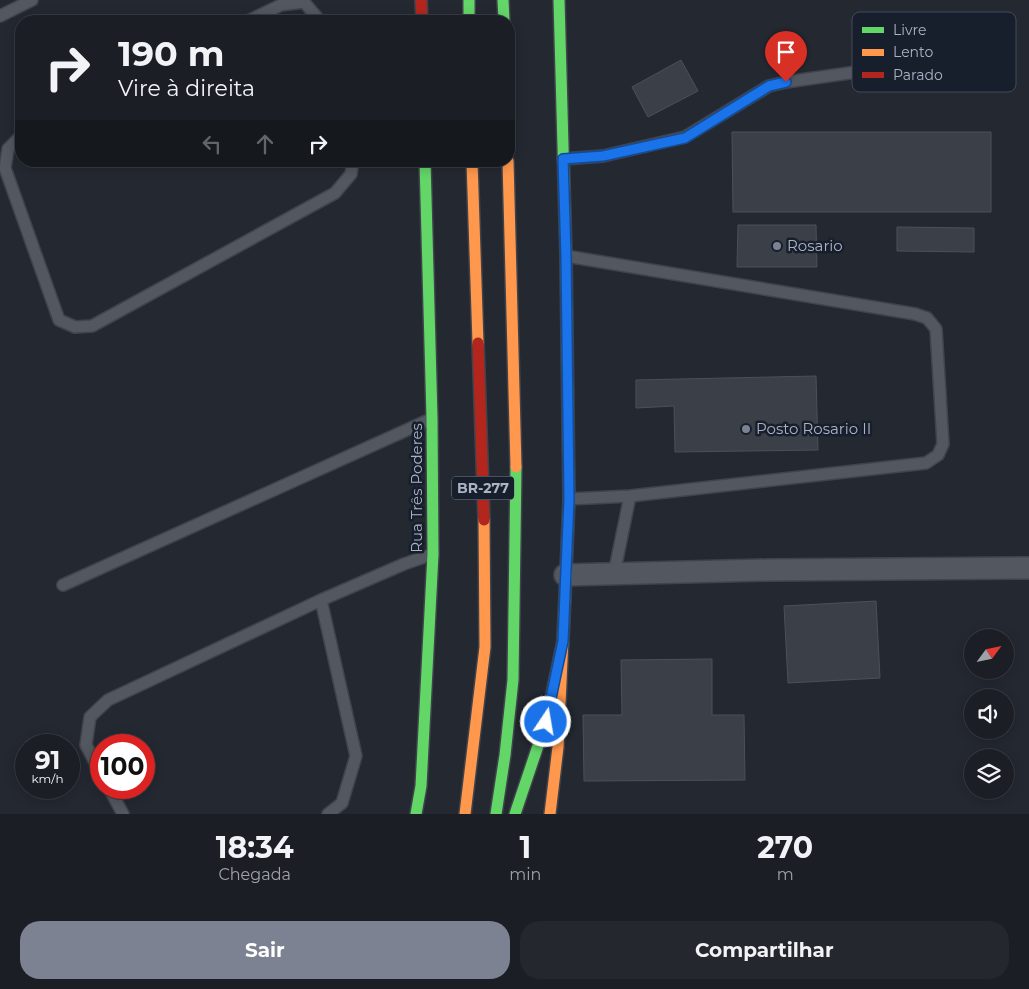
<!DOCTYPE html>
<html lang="pt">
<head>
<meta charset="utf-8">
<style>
	:root { --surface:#1b1e25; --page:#24272d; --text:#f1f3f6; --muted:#a0a2a7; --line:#393c42; --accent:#7c8291 }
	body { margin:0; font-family:Montserrat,sans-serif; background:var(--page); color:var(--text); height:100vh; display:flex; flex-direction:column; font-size:19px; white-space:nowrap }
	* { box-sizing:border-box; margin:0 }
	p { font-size:16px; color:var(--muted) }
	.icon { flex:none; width:28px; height:28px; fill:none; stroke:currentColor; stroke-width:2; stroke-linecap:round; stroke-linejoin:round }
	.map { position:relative; height:814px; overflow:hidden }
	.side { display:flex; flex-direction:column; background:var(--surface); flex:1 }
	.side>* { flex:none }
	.guide { position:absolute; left:15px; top:15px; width:500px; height:152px; border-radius:20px; box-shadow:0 2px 12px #0003,0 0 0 1px var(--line); background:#1b1e25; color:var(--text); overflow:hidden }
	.needle { width:32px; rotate:57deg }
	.buttons { position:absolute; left:964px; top:629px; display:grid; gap:10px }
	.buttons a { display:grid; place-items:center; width:50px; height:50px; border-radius:50%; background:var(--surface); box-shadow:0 2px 12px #0003,0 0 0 1px var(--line); font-size:25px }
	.speed { position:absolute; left:15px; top:734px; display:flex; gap:10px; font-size:25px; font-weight:700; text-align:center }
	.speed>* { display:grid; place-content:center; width:65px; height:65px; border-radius:50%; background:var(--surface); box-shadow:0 2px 12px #0003,0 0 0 1px var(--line); line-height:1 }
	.speed small { font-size:12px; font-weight:400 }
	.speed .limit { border:8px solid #d22; background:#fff; color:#111 }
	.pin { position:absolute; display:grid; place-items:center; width:42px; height:42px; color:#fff; margin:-51px -21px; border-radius:50% 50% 50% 0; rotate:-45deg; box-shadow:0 0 5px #0007 }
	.pin .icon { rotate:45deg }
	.me { position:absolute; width:55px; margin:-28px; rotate:12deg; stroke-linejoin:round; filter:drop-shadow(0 0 4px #0008) }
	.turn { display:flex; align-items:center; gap:18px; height:105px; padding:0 20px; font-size:22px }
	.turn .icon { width:65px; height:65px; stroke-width:2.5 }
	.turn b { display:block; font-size:35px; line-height:42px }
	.lanes { display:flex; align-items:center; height:48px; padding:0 20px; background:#0003; justify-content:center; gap:25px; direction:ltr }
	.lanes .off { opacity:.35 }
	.eta { display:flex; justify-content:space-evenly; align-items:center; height:85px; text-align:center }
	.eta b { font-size:30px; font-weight:700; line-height:35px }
	.action { display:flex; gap:10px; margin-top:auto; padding:10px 20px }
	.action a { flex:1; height:58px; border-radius:20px; background:var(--accent); color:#fff; font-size:20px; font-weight:700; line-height:58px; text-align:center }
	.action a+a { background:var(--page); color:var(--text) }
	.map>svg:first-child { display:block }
</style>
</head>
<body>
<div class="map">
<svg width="1029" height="814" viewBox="0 0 1029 814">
	<rect width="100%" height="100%" fill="#242831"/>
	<path fill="#3b3f48" stroke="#4b505a" d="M681,60L698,91L648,117L632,87Z
		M732,132H991V212H733Z
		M738,225H816L817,267H737Z
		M897,227L974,228V252L897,251Z
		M816,376L818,450L675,452L674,406L636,408V380Z
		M876,601L880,678L788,683L784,606Z
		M712,659V715H744L745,780L584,781L583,715H622L621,660Z"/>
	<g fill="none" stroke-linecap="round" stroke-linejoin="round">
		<g stroke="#40434b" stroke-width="14">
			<path id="lane" d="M0,16L32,0
				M248,21L281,5L304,2L320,21
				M21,136L8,149L5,168L59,320L75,327L92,326L335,193L351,174L353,161
				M563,159L603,156L685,137L769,86L786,82L969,56
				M566,256L915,314L927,318L936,329L943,444L938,455L926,463L630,496L569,499
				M614,574L630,496
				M63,585L431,419
				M321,600L356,756L342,803L328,814
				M101,774L86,745L90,717L108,700L321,600L404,564L433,554
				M109,788L123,814"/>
		</g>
		<g stroke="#40434b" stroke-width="24">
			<path id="street" d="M565,575L768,570L1029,568"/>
		</g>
		<g stroke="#40434b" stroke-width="14">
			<path id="fast" d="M469,0V21
				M503,0L504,21
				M559,0L566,256L569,499L565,596
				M416,814L421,786L433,554L432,418L425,161
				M496,814L505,755L513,680L516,467
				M515,814L546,722L563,641"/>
		</g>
		<g stroke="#40434b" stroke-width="14">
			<path id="slow" d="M472,161L478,343
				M508,161L516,467
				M465,814L485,647L484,520
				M550,814L558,747L565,596"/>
		</g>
		<g stroke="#40434b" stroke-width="14">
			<path id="jam" d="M421,0L422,21
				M478,343L484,520"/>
		</g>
		<use href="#lane" stroke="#525760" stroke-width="11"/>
		<use href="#street" stroke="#525760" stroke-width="21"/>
		<use href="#fast" stroke="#63d668" stroke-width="11"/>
		<use href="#slow" stroke="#ff974d" stroke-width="11"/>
		<use href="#jam" stroke="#b3261e" stroke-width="11"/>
	</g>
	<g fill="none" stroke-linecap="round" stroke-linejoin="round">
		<g stroke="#114b97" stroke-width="12">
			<path id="route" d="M546,722L563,641L569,499L566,256L563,159L603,156L685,138L769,86L786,82"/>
		</g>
		<use href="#route" stroke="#1a73e8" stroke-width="9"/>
	</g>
	<g fill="#7c8291" stroke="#171e2c" stroke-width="2">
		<circle cx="777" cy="246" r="5"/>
		<circle cx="746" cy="429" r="5"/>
	</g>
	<g text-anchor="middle" stroke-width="5" stroke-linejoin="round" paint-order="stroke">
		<rect fill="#171e2c" stroke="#7f8697" stroke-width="1" x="452" y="476.5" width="62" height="23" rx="4"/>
		<g font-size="14" font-weight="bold" fill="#abb3c5">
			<text x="483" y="493">BR-277</text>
		</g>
		<g font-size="15" fill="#abb3c5" stroke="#171e2c" text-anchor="start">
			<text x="787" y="251">Rosario</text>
			<text x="756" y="434">Posto Rosario II</text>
		</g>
		<g font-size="15" fill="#abb3c5" stroke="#171e2c">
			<text transform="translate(417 488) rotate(-90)" y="5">Rua Três Poderes</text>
		</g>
	</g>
	<rect x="852" y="12" width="164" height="80" rx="8" fill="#171e2c" stroke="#434b5a" stroke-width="1"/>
	<rect x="862" y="27" width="22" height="6" fill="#63d668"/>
	<rect x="862" y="49" width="22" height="7" fill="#ff974d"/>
	<rect x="862" y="72" width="22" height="6" fill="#b3261e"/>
	<g font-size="14" fill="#abb3c5">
		<text x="893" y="35">Livre</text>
		<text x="893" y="57">Lento</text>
		<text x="893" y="80">Parado</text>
	</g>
</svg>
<div class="buttons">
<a><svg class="needle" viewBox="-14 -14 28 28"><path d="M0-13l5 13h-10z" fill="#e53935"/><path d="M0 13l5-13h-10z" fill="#a0a2a7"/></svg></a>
<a><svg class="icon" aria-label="sound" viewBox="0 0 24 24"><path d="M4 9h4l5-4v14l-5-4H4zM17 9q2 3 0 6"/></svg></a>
<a><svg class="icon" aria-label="layers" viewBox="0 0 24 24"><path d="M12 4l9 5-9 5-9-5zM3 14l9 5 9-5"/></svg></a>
</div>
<div class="speed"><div>91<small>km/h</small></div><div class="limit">100</div></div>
<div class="pin" style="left:786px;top:82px;background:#d93025"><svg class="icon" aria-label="arrive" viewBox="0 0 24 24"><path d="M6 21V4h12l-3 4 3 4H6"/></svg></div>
<svg class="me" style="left:546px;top:722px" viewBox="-20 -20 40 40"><circle r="17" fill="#1a73e8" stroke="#fff" stroke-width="3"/><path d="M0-11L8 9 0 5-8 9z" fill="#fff"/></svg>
<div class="guide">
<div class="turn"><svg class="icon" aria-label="right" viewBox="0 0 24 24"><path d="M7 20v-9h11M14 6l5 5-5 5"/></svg><div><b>190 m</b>Vire à direita</div></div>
<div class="lanes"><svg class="icon off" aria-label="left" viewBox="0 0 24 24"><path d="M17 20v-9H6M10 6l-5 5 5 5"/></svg><svg class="icon off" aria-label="ahead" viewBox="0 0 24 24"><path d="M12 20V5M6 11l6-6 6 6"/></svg><svg class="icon" aria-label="right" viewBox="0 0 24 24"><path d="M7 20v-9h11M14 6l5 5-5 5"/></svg></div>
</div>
</div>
<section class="side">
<div class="eta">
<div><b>18:34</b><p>Chegada</p></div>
<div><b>1</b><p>min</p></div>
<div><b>270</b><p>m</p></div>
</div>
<div class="action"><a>Sair</a><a>Compartilhar</a></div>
</section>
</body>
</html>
